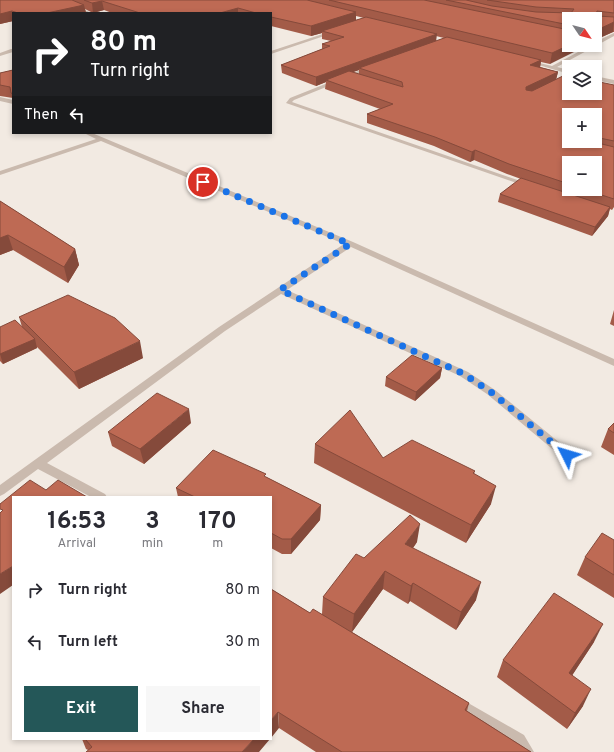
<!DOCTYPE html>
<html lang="en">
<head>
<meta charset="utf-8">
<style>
	:root { --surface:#fff; --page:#f7f7f7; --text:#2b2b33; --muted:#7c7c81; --accent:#245758 }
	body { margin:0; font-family:Overpass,sans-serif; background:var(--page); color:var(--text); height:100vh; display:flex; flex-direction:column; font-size:15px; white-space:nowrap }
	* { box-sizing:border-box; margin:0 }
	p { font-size:13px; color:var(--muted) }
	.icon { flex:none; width:22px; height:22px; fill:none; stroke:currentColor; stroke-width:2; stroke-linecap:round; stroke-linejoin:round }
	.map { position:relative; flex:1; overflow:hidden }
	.panel { position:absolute; left:12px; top:496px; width:260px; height:244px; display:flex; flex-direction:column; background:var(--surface); border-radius:0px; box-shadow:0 2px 6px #0003 }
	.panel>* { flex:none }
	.hud { position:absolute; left:12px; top:12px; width:260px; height:122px; border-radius:0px; box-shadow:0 2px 6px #0003; background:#202124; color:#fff; overflow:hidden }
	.needle { width:26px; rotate:125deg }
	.controls { position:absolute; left:562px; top:12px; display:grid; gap:8px }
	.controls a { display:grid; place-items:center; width:40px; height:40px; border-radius:0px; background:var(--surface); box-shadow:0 2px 6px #0003; font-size:20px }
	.pin { position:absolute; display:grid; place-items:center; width:34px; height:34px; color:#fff; margin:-17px; border:2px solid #fff; border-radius:50%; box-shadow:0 1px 4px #0007 }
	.me { position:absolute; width:44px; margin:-22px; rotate:310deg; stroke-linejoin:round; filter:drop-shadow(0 0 3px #0008) }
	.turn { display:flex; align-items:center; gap:14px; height:84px; padding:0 12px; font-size:18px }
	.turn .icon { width:52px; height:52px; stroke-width:2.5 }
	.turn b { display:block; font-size:28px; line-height:34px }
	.then { display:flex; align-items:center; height:38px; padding:0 12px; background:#0003; gap:8px; font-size:15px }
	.eta { display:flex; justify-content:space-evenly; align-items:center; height:68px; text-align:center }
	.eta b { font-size:24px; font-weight:700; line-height:28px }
	.primary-button { display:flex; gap:8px; margin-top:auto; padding:8px 12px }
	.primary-button a { flex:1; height:46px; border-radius:0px; background:var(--accent); color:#fff; font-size:16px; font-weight:700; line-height:46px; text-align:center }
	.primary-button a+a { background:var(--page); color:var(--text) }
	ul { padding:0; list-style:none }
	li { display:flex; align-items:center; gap:12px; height:52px; padding:0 12px }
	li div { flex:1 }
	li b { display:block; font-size:15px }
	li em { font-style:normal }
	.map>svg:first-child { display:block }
</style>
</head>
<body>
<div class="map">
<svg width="614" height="752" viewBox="0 0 614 752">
	<rect width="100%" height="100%" fill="#f2eae2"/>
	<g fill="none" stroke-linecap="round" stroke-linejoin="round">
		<path fill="#cabaae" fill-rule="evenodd" d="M11,49H13V52L0,56V53Z"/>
		<path fill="#cabaae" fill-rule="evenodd" d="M53,0H59L92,13H86Z
			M332,31L336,32L271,54V51Z
			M614,33V36L557,67L569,70V74L525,61L527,60L552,66L591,45H595V42Z
			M368,67L373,68L294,100L292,102L532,185V187H528L286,103L290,98Z
			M595,76L614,80V84L595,80Z
			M0,97L13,100V104L0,101Z
			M84,133H92L353,242L614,359V366L351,247L287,290L468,372L495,390L571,452L573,455L571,458H563L487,394L460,376L281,294L225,331L47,463L105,494L107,497H91L38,469L4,494L0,496V485L219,327L344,244L101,141L0,175V171L96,139Z
			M456,696L524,735L534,752H516L512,747L451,709L448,704L451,699Z"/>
	</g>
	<path fill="#a35b48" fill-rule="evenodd" d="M0,0H614V32H613L595,40V19H569V45L550,64L541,62L540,67L558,72L556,79L614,85V207L612,210L610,209L608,216L592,236L498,202L500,194L521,179L507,174L474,160L470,162L434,146L367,123V114L380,109L325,89L326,82L316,86L282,73L281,65L322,49V44L331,41L322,39V33L311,36L271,26V13H112L104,10L93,13L85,9L86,13H13V21L0,24ZM356,16L364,18L356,20ZM436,36L444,38L436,41ZM359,70V74L353,72ZM569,115H595V141H569ZM569,163L595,189H569Z
		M13,70V100V98L0,96V73Z
		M0,201L75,249L79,265L68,283L13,250L0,255Z
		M614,310V326L610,324Z
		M19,317L143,358L79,389L37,347V348L3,364L0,361V327H22Z
		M442,368L440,378L415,401L385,386L386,377Z
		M191,423L144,464L112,446L108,432Z
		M614,423V455L601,447L608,429Z
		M315,444L383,458L475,471L474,474L491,504L466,543L314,463Z
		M266,477L321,505L320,520L291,554H282L271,548V497H178L176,488Z
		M614,540V598L577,575L585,557Z
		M417,542L413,548L476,600L456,630L410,601L408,604L383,589L352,632L469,703L467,711L531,752H316L279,728L271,589L310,613L322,614L323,597L364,558Z
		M594,642L572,675L583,706L567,729L497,677L503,660Z
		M82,739H270L88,750L86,749Z"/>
	<path fill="#854a3b" d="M102,1L104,10L93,13L92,3Z
		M84,5L86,13H47Z
		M238,8V13H220Z
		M12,11L13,15V21L0,24V14Z
		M356,12V22L322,31V33L311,36V26Z
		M614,22L613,32L595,40V37L597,30Z
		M437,34L436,42L359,68V70L328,81L326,80V82L316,86V77Z
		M569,45H588L550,64L552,53Z
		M541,60L540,68L530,65Z
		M558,72L556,80L524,96L526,87Z
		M475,150L474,160L470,162L472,152Z
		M610,207L608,216L592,236L595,227Z
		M8,235L13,250L0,255V238Z
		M75,249L79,265L68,283L64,267Z
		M35,339L37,348L3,364L0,354Z
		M140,341L143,358L79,389L74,372Z
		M442,368L440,378L415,401L416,392Z
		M189,409L191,423L144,464L140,449Z
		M496,486L491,504L466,543L471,525Z
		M321,505L320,520L291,554V539Z
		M420,524L417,542L403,562L405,544Z
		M13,566V585L0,594V574Z
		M385,571L383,589L352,632L354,614Z
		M481,582L476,600L456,630L461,612Z
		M413,583L410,601L408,604L411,586Z
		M603,624L594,642L562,691L569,673Z
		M591,689L583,706L567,729L575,713Z
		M278,712L279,728L271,738V720Z
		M254,739H270L259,752H242Z"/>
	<path fill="#be6a54" stroke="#854a3b" d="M0,0H72L84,5L47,13H18L12,11L0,14Z
		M84,0H307L356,12L311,26L271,17V13H256L238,8L220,13H140L102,1L92,3Z
		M329,0H424L569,30V45L552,53Z
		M446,0H466L492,6L536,12L571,13L574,9L536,7L487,0H614V13L597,11L596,14L597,16L614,17V22L597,30L596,33H595V19H569V25Z
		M366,17L437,34L316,77L281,65L330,46L322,44L344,37L322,31Z
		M447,37L541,60L530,65L558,72L526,87V90L532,91L567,74H569V93H595V81L614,85V141L595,137V115H569V141H590L614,147V199L583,189H595V163H569V184L509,164L475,150L472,152L435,137L367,114L393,104L326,80L349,71L403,87L402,82L359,68Z
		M13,70V94L11,93L10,87L0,85V73Z
		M521,178L610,207L595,227L500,194Z
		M0,201L75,249L64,267L8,235L0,238Z
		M68,295L115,318L140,341L74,372L19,317Z
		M15,320L35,339L0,354V327Z
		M412,355L442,368L416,392L386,377Z
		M157,393L189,409L140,449L108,432Z
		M350,410L383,458L412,440L475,471L473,473L496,486L471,525L315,444Z
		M614,423V433L608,429Z
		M213,450L266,474L264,476L321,505L291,539H282L271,533V497H195L176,488Z
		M30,480L46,490L58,480L87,497H13V566L0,574V513L3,510L0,509V504Z
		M410,515L420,524L405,544L481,582L461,612L413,583L411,586L385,571L354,614L323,597L356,554L364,558Z
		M602,533L614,540V575L585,557Z
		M271,589L310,613L313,609L469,703L465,710L531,752H342L278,712L271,720Z
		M554,593L603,624L569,673L591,689L575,713L503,660Z
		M85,739H254L242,752H86L92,747Z"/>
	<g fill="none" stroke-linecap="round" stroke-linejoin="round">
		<path stroke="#1a73e8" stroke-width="7" stroke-dasharray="0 12.6" d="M203,182L350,244L280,290L464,374L491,392L567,455"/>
	</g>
</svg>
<div class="controls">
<a><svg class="needle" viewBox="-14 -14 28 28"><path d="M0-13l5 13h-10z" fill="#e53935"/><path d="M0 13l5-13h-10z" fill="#7c7c81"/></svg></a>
<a><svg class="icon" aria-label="layers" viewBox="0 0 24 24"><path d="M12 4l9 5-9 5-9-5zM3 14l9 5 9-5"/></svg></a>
<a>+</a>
<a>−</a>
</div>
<div class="pin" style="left:203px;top:182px;background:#d93025"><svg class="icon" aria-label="arrive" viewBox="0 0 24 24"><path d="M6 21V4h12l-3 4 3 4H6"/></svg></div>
<svg class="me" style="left:567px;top:455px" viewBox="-20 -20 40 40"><path d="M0-17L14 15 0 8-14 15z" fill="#1a73e8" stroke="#fff" stroke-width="4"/></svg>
<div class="hud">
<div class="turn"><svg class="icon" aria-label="right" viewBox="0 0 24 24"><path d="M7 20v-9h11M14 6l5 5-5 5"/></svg><div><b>80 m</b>Turn right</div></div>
<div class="then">Then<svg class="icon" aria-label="left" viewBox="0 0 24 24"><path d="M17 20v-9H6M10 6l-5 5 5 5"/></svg></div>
</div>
<section class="panel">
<div class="eta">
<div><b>16:53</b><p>Arrival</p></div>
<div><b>3</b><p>min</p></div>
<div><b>170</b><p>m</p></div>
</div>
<ul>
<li><svg class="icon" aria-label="right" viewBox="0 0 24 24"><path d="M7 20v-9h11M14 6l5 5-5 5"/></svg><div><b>Turn right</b></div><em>80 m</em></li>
<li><svg class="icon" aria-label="left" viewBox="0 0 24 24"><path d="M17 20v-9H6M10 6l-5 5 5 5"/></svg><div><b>Turn left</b></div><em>30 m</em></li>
</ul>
<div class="primary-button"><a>Exit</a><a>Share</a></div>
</section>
</div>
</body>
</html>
